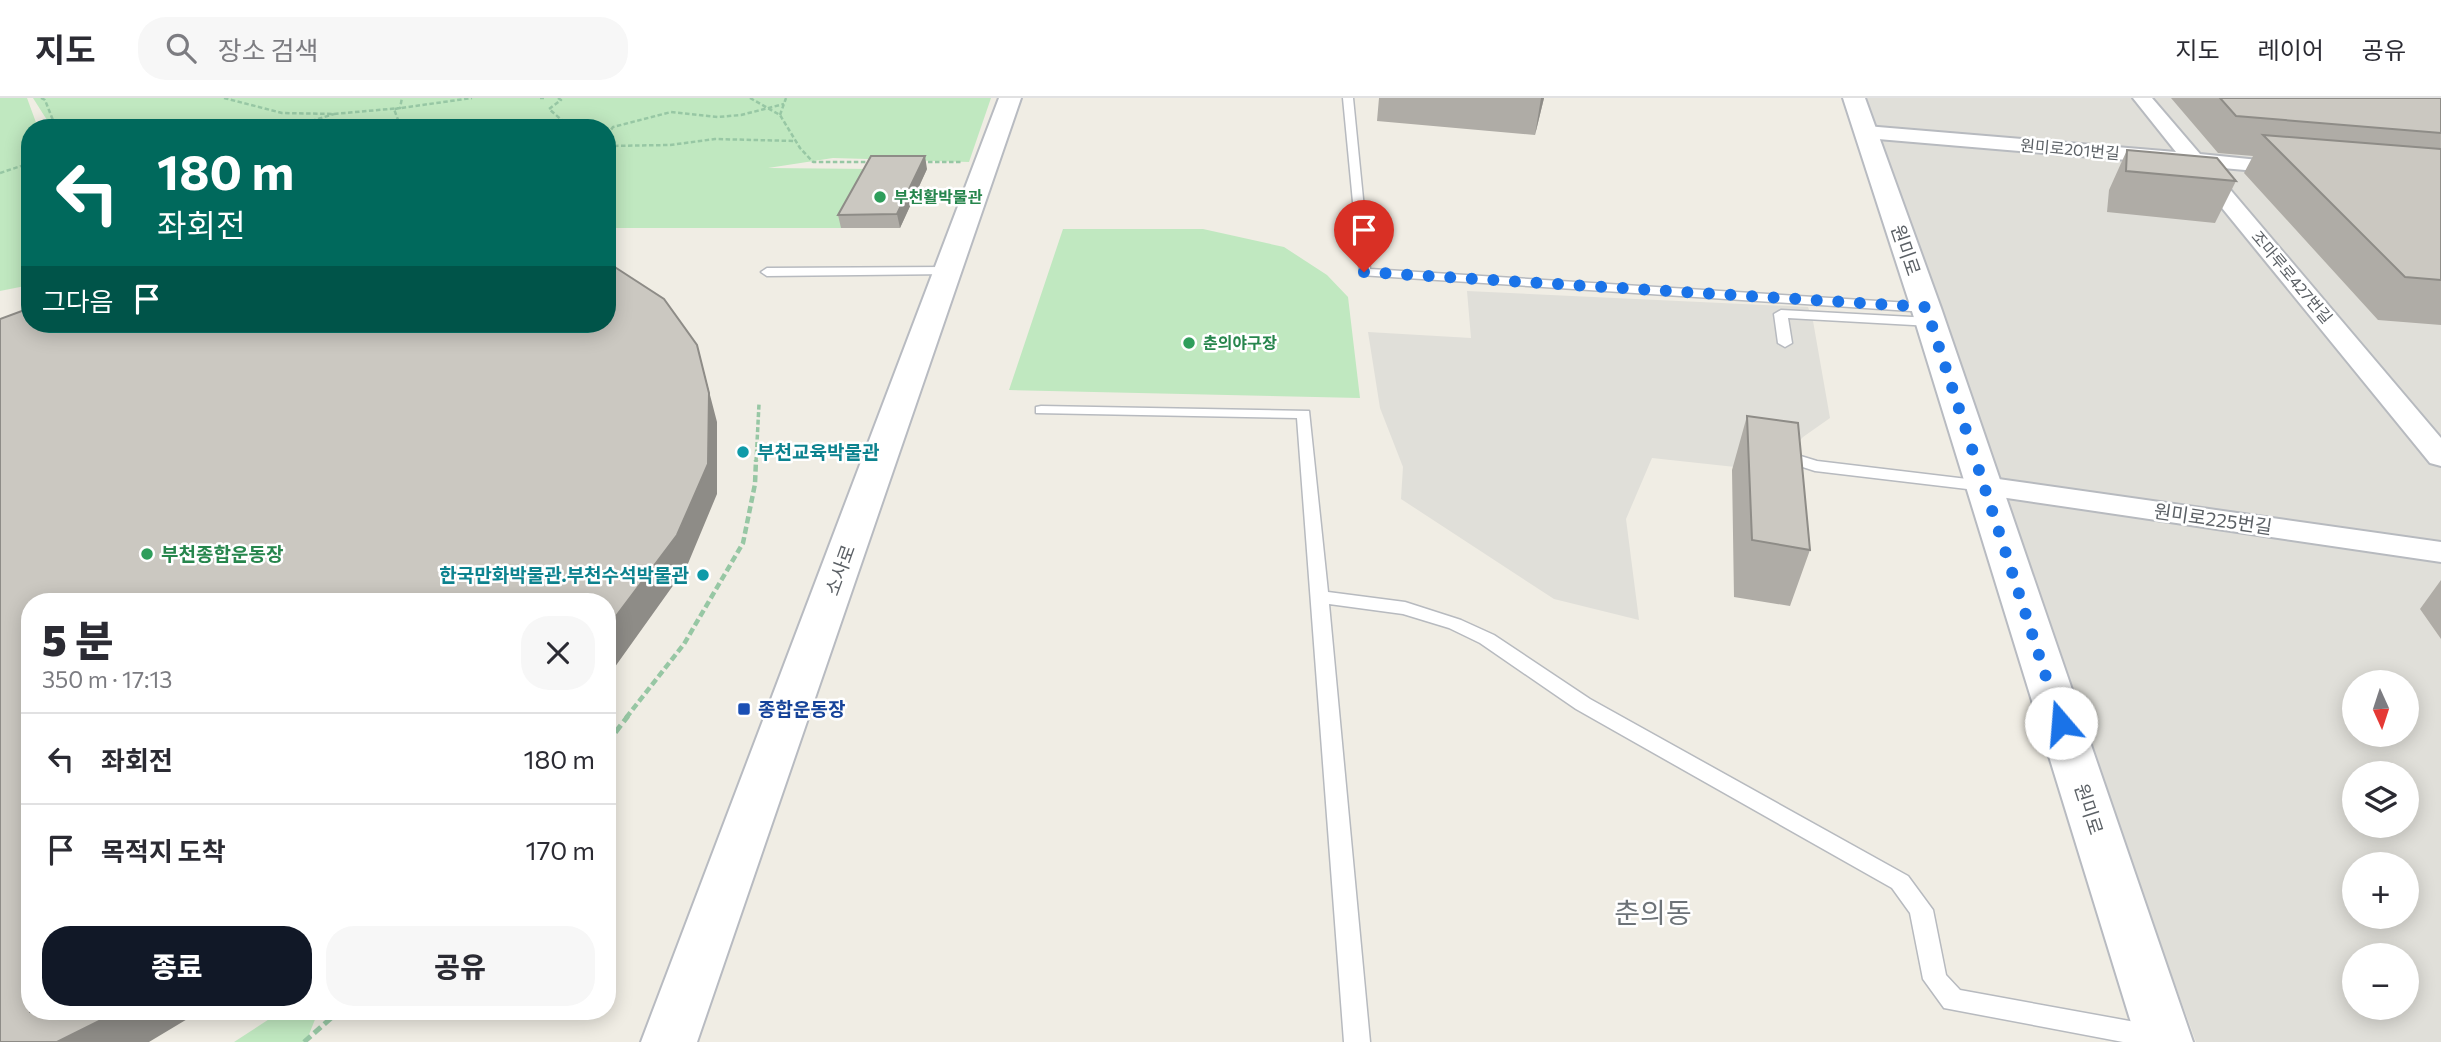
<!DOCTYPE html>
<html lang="ko">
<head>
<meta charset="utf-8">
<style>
	:root { --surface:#fff; --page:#f7f7f7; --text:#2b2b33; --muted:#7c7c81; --line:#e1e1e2; --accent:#111827 }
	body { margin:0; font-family:Commissioner,"Noto Sans KR",sans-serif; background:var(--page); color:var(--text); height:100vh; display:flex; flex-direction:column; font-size:26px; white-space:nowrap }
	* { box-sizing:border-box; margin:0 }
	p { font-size:23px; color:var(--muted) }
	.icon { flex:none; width:38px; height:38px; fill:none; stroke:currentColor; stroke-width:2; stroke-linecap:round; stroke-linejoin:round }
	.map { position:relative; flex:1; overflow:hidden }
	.details { position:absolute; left:21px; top:495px; width:595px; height:427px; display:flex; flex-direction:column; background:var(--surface); border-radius:28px; box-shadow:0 4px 18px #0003 }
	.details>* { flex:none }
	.top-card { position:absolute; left:21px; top:21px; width:595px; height:214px; border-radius:28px; box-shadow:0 4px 18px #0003; background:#00695c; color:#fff; overflow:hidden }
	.needle { width:46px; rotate:177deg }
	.fabs { position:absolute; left:2342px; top:572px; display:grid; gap:14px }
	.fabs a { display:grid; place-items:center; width:77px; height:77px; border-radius:50%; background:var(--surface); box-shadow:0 4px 18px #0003; font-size:35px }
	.pin { position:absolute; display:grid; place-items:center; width:60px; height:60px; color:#fff; margin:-72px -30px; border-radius:50% 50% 50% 0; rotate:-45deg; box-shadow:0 0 7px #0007 }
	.pin .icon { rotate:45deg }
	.me { position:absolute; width:77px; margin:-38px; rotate:342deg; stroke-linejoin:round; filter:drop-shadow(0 0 5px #0008) }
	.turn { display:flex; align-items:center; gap:24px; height:147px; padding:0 21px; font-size:32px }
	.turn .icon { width:91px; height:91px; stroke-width:2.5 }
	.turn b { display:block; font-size:49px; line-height:60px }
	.then { display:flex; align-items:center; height:66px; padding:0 21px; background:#0003; gap:14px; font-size:26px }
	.round { display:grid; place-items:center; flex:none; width:74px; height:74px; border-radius:28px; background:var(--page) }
	.head { display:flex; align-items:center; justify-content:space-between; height:119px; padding:0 21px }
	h1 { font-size:42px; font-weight:800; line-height:52px }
	.button { display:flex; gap:14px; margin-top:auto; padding:14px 21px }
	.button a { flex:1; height:80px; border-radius:28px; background:var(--accent); color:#fff; font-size:28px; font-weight:800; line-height:80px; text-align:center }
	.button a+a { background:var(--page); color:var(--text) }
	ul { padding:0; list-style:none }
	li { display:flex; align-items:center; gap:21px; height:91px; padding:0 21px; border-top:2px solid var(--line) }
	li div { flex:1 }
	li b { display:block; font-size:26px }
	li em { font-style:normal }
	header { display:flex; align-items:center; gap:42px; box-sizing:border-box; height:98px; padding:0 35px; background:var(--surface); border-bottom:2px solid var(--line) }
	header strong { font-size:33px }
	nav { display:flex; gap:38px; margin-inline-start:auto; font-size:24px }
	.search { width:490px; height:63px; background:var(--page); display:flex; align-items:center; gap:18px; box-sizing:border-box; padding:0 24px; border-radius:28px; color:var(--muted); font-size:26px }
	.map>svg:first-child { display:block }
</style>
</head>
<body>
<header>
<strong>지도</strong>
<div class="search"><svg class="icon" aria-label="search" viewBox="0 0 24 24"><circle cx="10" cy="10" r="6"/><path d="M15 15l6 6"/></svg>장소 검색</div>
<nav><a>지도</a><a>레이어</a><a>공유</a></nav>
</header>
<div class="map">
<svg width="2441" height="944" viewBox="0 0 2441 944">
	<rect width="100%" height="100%" fill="#f0ede4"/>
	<path fill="#e0dfd9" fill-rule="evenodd" d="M1866,0H2441V944H2196L2065,586ZM2354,584H2406V637H2354ZM2354,676H2406V728H2354ZM2354,766H2406V819H2354ZM2354,858H2406V910H2354Z
		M1467,193L1808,209L1813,223L1830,320L1803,339L1772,373L1652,360L1626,421L1639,522L1554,501L1401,401L1403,369L1380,310L1368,234L1471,240Z"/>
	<path fill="#c0e8c0" d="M0,0H27L38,30H30V74L21,88L30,123V187L0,193Z
		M33,0H991L969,64L833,60L768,70L873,71L841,130H607V30H52Z
		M1063,131H1203L1284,149L1327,177L1348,199L1360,300L1009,292Z
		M280,914H318L306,944H234Z"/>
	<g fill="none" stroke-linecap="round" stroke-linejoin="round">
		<g stroke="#b7babf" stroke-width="3">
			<path id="lane" d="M1343,0H1353L1370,171L1926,206L1933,210L1926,214L1360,177Z
				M948,169L954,173L952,176L767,178L761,174L767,170Z
				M1781,212L1931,220L1938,224L1931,228L1788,220L1792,245L1785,249L1778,245L1774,216Z
				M1041,308L1309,313L1328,494L1405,504L1461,522L1494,537L1590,601L1908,778L1933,812L1946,877L1960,892L2157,928L2166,931L2170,939L2167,944H2123L1944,910L1923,881L1910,815L1892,790L1576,611L1480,545L1449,530L1403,516L1329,506L1370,944H1344L1297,320L1036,315V309Z
				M1781,352L1817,363L1984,383L1992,388L1984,393L1815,373L1775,360L1773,357Z"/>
		</g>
		<g stroke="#b7babf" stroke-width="4">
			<path id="street" d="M2133,0H2152L2200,56L2299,66L2302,70L2292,76L2211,69L2441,340V368L2430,365L2187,67L1866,40L1856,34L1866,28L2176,54Z
				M1984,379L2441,444V464L1973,395L1969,388L1973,381Z"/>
		</g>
		<g stroke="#b8bbc1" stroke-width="4">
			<path id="secondary" d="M999,0H1021L697,944H641Z
				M1843,0H1865L1941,210L2193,944H2137L1911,210Z"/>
		</g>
		<path stroke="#97c7a4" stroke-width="2.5" stroke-dasharray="4.5 2.5" stroke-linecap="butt" d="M41,0L45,2L56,30
			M224,0L282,15L334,16L400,10L402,0
			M540,0H544
			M558,0L561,2L549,11L571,30
			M750,0L780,17L800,50L813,64H870
			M780,17L786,0
			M235,30L299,27L334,16
			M401,30L394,11L472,0
			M607,37L613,29L671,14L718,19L741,17L784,6
			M607,48L670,47L715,41L795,43
			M921,64H961
			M0,75L30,65"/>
		<path stroke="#97c7a4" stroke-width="3.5" stroke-dasharray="5 2.5" stroke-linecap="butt" d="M756,364L759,306"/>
		<path stroke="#97c7a4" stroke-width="4.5" stroke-dasharray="7 3.5" stroke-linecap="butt" d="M626,620L684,546L743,445L755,386L756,362"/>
		<path stroke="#97c7a4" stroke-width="5" stroke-dasharray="9 4.5" stroke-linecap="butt" d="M607,645L628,618
			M304,944L338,914"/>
		<use href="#lane" fill="#fff" fill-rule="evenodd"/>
		<use href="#street" fill="#fff" fill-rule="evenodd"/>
		<use href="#secondary" fill="#fff" fill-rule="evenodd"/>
	</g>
	<path fill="#afaca6" d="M1379,0H1544L1535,37L1377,23Z
		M2171,0H2441V227L2378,222L2244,75L2253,58L2218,55Z
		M2127,52L2236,83L2215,125L2107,114L2109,92Z
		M927,71L900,130H841L838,117Z
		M1747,318L1810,452L1790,508L1734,499L1732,372Z
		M2441,482V541L2420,511Z"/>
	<path fill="#8e8c87" d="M1541,0H1544L1535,37Z
		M925,58L927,71L900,130L897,116Z
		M697,247L717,324V396L687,468L607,580V530Z
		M117,914H199L149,944H57Z"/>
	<path fill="#cbc8c1" stroke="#8e8c87" stroke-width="2" d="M2220,0H2441V35L2236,18Z
		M2263,37L2441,51V182L2405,179Z
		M2127,52L2217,60L2236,83L2126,73Z
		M871,58H925L897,116L838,117Z
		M607,164L664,201L697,247L709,295L708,366L677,437L607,530V504H30V914H117L57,944H0V221L30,210V226H607Z
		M1747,318L1798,325L1810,452L1752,442Z"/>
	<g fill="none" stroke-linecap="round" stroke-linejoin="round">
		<path stroke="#1a73e8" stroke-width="12" stroke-dasharray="0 21.6" d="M1364,174L1926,209L2061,625"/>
	</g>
	<g fill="#2e9e5b" stroke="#fff" stroke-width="2.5">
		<circle cx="880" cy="99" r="7"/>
		<circle cx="1189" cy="245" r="7"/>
		<circle cx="147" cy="456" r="7"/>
	</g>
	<g fill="#0f9aa8" stroke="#fff" stroke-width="2.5">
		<circle cx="743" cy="354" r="7"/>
		<circle cx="703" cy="477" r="7"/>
	</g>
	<rect fill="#1a4fb4" stroke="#fff" stroke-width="2.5" x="737" y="604" width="14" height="14" rx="3.5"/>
	<g text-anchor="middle" stroke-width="5" stroke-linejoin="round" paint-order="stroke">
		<g font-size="16" fill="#5c6166" stroke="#fff">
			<text transform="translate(2070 51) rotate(5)" y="6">원미로201번길</text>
			<text transform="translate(2292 179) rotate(50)" y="6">조마루로427번길</text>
		</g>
		<g font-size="16" font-weight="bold" fill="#27864d" stroke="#fff" text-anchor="start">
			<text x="894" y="105">부천활박물관</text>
			<text x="1203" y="251">춘의야구장</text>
		</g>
		<g font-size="19" fill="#5c6166" stroke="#fff">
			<text transform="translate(1906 152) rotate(71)" y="7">원미로</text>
			<text transform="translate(2213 421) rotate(8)" y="7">원미로225번길</text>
			<text transform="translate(840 472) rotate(-70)" y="7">소사로</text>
			<text transform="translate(2089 711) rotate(72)" y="7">원미로</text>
		</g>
		<g font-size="19" font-weight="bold" fill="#0d838f" stroke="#fff" text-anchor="start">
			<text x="757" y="361">부천교육박물관</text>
			<text x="689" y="484" text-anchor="end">한국만화박물관.부천수석박물관</text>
		</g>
		<g font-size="19" font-weight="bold" fill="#27864d" stroke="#fff" text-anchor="start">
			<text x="161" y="463">부천종합운동장</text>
		</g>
		<g font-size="19" font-weight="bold" fill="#164399" stroke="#fff" text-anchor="start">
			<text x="758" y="618">종합운동장</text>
		</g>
		<g font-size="28" fill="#6d7378" stroke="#fff">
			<text x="1653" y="825">춘의동</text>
		</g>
	</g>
</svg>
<div class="fabs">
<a><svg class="needle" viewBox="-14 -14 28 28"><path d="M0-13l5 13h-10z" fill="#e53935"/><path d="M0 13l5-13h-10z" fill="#7c7c81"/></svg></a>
<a><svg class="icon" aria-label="layers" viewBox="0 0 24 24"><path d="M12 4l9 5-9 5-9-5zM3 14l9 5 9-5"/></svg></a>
<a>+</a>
<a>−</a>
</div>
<div class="pin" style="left:1364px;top:174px;background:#d93025"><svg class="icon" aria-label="arrive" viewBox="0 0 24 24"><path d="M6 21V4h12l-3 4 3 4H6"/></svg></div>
<svg class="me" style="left:2061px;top:625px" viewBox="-20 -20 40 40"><circle r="19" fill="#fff"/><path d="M0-13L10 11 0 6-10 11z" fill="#1a73e8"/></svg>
<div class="top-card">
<div class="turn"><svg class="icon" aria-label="left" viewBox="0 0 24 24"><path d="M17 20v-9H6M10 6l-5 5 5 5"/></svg><div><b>180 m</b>좌회전</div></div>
<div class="then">그다음<svg class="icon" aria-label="arrive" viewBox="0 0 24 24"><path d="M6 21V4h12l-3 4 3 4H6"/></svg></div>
</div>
<section class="details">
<div class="head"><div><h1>5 분</h1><p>350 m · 17:13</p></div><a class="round"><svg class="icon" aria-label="close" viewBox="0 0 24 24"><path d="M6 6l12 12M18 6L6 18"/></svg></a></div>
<ul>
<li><svg class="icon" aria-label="left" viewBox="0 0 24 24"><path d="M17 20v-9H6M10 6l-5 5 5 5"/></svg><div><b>좌회전</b></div><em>180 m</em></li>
<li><svg class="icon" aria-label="arrive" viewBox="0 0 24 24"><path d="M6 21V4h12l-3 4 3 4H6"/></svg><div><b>목적지 도착</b></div><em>170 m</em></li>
</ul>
<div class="button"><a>종료</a><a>공유</a></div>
</section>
</div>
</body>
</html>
